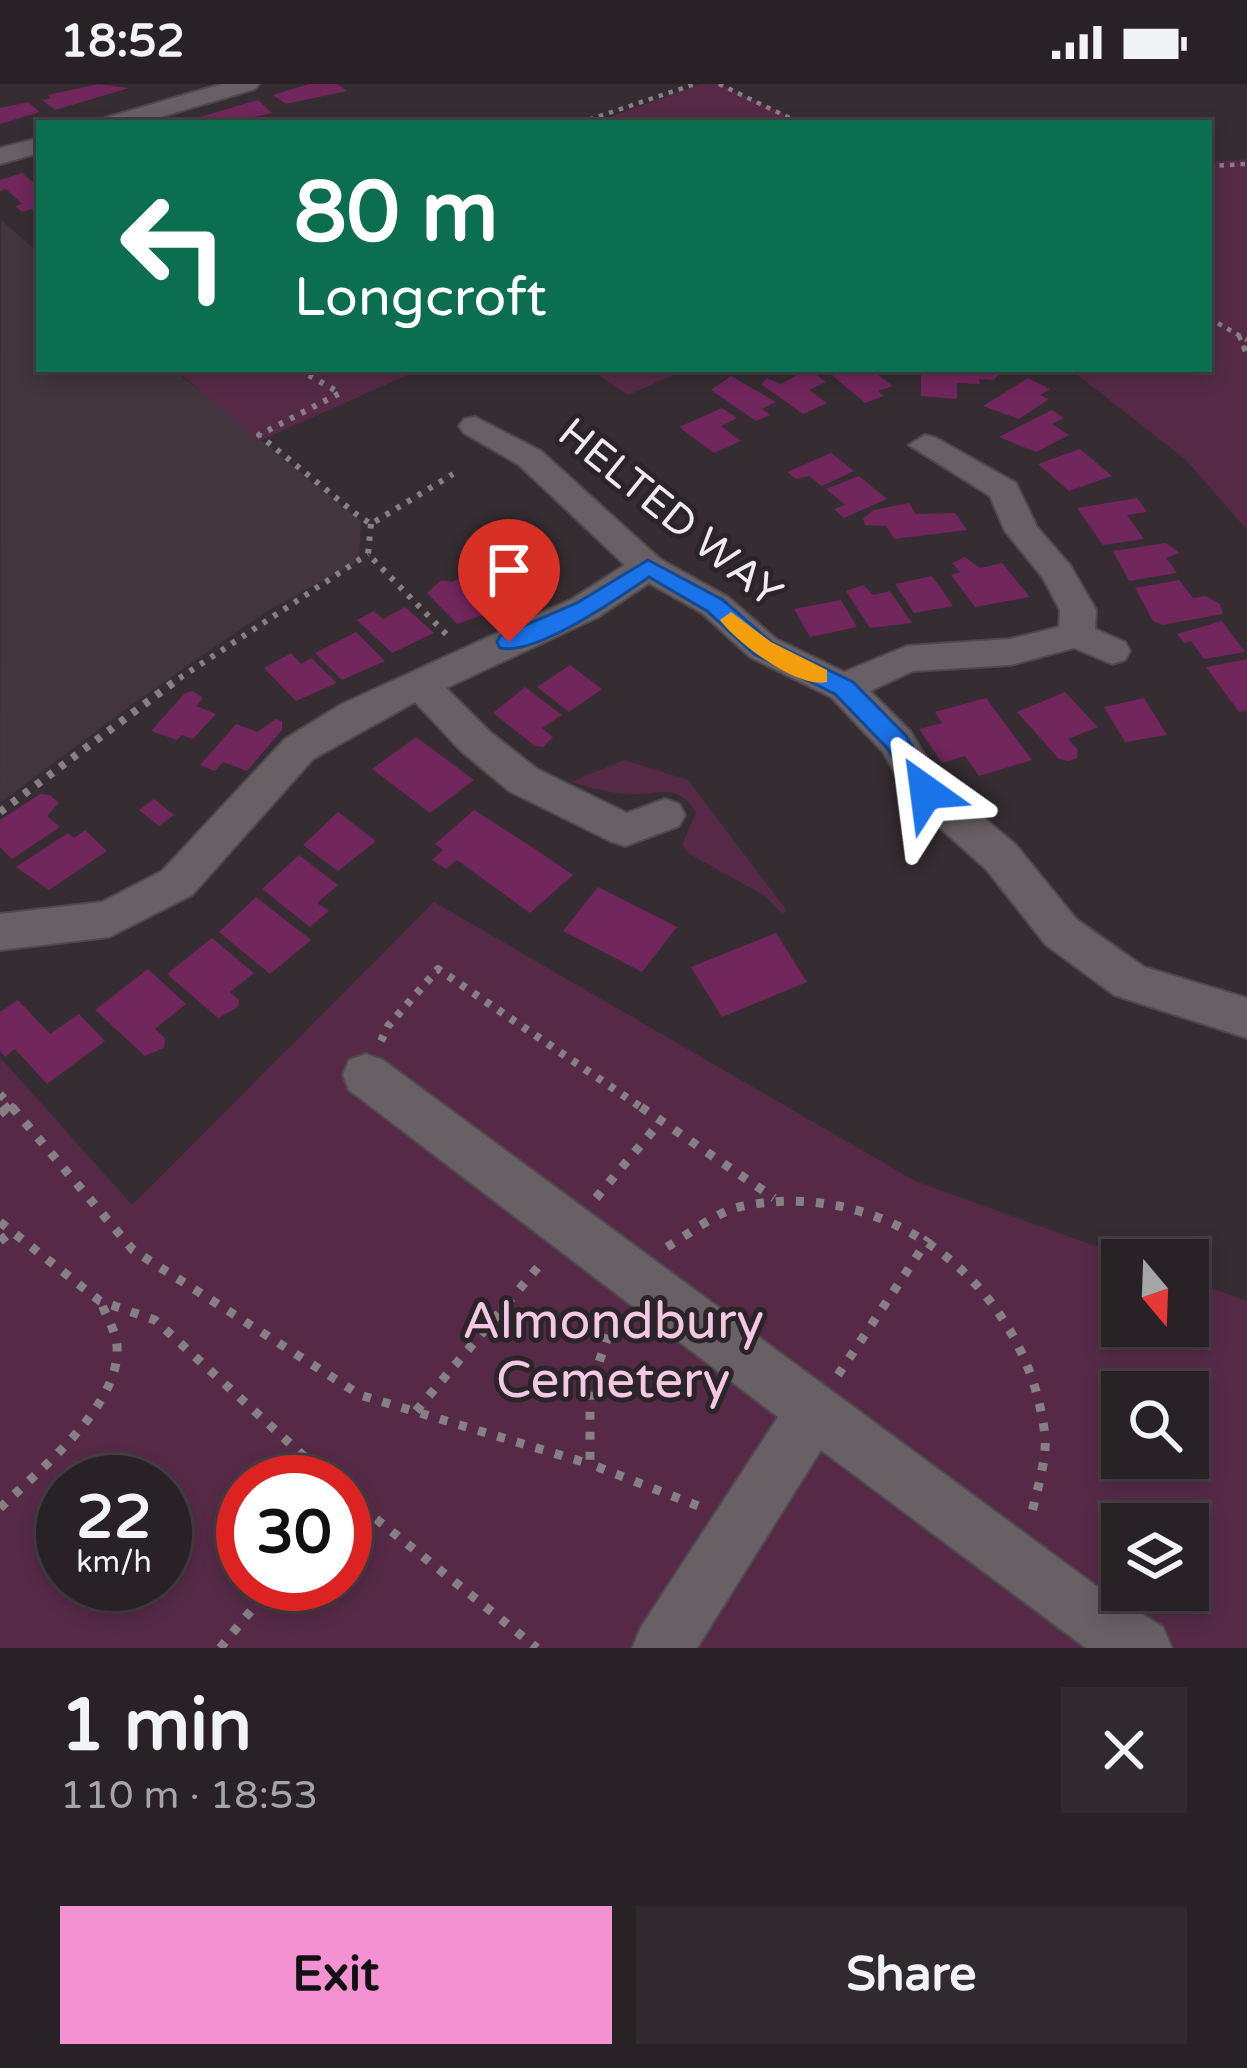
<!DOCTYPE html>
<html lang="en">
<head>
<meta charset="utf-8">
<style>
	:root { --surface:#282226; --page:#302a2e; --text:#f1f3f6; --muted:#a5a4a7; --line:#443f43; --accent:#f491d3 }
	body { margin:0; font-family:"Varela Round",sans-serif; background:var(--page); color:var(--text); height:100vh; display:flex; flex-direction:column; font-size:45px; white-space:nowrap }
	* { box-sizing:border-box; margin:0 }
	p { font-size:39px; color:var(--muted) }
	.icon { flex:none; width:66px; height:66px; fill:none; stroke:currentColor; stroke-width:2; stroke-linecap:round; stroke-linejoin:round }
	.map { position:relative; height:1564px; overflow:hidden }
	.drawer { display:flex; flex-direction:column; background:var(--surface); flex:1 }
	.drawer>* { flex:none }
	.guide { position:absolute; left:36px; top:36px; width:1176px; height:252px; border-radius:0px; box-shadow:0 6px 18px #0003,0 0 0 3px var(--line); background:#0b6e4f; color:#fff; overflow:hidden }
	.needle { width:78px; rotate:161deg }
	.tools { position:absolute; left:1101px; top:1155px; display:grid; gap:24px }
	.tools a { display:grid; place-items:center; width:108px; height:108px; border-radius:0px; background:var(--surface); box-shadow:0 6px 18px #0003,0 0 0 3px var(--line); font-size:60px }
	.speed { position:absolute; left:36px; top:1371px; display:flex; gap:24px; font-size:60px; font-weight:700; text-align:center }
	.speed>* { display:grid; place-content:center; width:156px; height:156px; border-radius:50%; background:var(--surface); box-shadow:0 6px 18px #0003,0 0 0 3px var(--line); line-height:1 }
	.speed small { font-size:30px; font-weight:400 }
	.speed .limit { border:18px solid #d22; background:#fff; color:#111 }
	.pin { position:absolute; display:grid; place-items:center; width:102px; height:102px; color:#fff; margin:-123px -51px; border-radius:50% 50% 50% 0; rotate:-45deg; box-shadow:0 0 12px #0007 }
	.pin .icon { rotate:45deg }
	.me { position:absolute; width:132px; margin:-66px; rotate:329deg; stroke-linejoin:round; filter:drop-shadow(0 0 9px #0008) }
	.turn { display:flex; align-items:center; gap:42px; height:252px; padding:0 60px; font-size:54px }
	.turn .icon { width:156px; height:156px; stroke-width:2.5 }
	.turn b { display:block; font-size:84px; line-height:102px }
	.round { display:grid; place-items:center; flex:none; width:126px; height:126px; border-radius:0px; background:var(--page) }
	.summary { display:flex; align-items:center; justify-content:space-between; height:204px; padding:0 60px }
	h1 { font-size:72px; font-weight:700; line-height:90px }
	.action { display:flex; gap:24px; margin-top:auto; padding:24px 60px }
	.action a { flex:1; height:138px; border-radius:0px; background:var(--accent); color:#111; font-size:48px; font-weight:700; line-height:138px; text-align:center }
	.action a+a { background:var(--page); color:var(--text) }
	.status { display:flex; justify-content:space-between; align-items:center; height:84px; padding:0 60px; background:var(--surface); direction:ltr }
	.status svg { height:33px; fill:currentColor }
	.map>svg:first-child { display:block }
</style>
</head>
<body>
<div class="status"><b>18:52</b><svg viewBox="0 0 49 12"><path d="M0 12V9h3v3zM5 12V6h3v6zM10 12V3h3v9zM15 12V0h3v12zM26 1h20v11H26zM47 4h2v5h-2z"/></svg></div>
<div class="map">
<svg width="1247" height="1564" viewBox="0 0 1247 1564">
	<rect width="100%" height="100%" fill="#352d32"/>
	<path fill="#42353d" d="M1,136L39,169V285H173L361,437L359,477L267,527L138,616L0,719Z"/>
	<path fill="#562a47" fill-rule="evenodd" d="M701,0H719L803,39H594Z
		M1247,75V446L1186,376L1070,285H1209V78Z
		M175,285H421L259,357Z
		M589,285H687L628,311Z
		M624,676L688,696L787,827L782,830L765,812L688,769L682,761L696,728C674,696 660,712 628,710C609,709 590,703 571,698Z
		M434,818L915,1097L1134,1176H1122V1242H1188V1196L1247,1217V1564H0V973L132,1121ZM1122,1308H1188V1374H1122ZM63,1398H165V1500H63ZM243,1398H345V1500H243ZM1122,1440H1188V1506H1122Z"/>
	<path fill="#71265c" d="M98,0L129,4L55,26L42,16L51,14L48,11Z
		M309,0H337L347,7L286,20L273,11Z
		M258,16L272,29L226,39H208L200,33Z
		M28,18L40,28L0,40V24Z
		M22,89L39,103V123L22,128L15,122L22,120L6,105L0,107V96Z
		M808,285L826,298L809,306L827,319L803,330L761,300L767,294L781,300Z
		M846,285H889L877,290L893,302L878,307L884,312L865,319L831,290Z
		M921,285H1004L994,296L979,295L980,300L957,299V315L921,312Z
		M731,292L776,318L762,325L770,331L756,337L711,306Z
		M1028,294L1050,305L1040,311L1049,315L1019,335L983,322Z
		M722,324L737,334L721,342L741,357L714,369L679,343Z
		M1052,326L1064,334L1052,340L1069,351L1036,368L999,353Z
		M1080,365L1112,392L1069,407L1038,380Z
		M831,369L854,387L822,402L809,392L796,395L787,388Z
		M859,392L887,415L844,434L834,425L845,421L826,405Z
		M1137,414L1147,428L1127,431L1144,455L1103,461L1077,424Z
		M909,419L916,430L955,429L967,446L894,455L886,442L865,441L863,434L874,426Z
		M1166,459L1180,469L1166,474L1177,489L1129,497L1113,467Z
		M965,473L980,484L1002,479L1030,513L975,523L951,491L960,488L952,479Z
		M467,491L500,525L457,540L427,509L441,496L451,498Z
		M932,492L953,522L914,529L895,500Z
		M1179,496L1193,514L1206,512L1220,520L1223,530L1162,541L1153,537L1135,504Z
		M863,501L873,511L890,507L912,539L870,544L846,507Z
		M841,516L857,543L810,553L794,525Z
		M405,523L434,549L392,569L357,536L374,527L383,535Z
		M1222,537L1245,568L1204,575L1191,557L1184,559L1177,550Z
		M356,548L385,577L342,596L315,569Z
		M291,569L301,580L311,574L337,599L296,617L264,584Z
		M1247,575V626L1239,628L1206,583Z
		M570,581L602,605L569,628L537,603Z
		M525,603L562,631L542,644L553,653L543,663L535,662L493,629Z
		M193,607L203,614L196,622L216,630L193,655L182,651L177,656L151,647L185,609Z
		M1065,608L1098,643L1068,655L1078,666L1077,674L1069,677L1059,675L1017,628Z
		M986,614L1032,676L979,692L965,672L942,679L919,645L942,639L935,628Z
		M1144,614L1167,651L1125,658L1104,623Z
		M276,635L282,637V646L247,687L223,678L215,687L200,681L236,640L257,648Z
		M416,653L474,696L430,729L372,685Z
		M40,710L50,711L59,719L47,732L60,743L12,775L0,763V736Z
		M154,715L174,731L159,742L139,726Z
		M474,726L538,767L573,791L530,829L457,776L446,785L432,776L443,766L435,760Z
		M338,728L376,757L338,787L303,761Z
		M85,746L107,767L49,806L16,783L68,749L74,754Z
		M299,771L338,801L317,819L329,827L310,843L262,805Z
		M598,803L677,843L642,888L563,847Z
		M256,813L311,856L270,890L219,848Z
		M776,849L807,898L722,933L691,883Z
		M212,854L254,889L230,908L239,916L238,923L218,934L167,890Z
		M148,885L186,920L155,945L165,954L164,964L145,972L95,926Z
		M18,916L50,950L79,930L105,957L47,1000L15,965L5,973L0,967V928Z"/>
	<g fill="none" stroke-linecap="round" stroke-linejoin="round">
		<g stroke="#4f494d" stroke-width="4">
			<path id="minor" d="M222,0H259L255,5L140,39H102L105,34Z
				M39,54V69L0,80V64Z
				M475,333L541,367L660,475L728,513L776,555L844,588L907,562L1010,555L1059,543L1060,526L1043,494L1005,447L990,412L909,361L925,351L936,354L1016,399L1037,443L1070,481L1096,526L1095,545L1125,558L1130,567L1125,576L1112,580L1074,564L1010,581L913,587L870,607L911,648L940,697L1016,761L1076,835L1144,883L1247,914V954L1114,911L1046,861L986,785L912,719L883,668L831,613L750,573L702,529L649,499L598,533L446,604L489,647L537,685L627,729L665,715L679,720L685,731L679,742L625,762L610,757L509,707L461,667L415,618L313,675L192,811L109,853L0,866V830L102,818L162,787L285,655L342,620L572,515L625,481L519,381L464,349L459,342L464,335Z
				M366,970L383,976L1095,1501L1163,1543L1172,1564H1086L821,1366L697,1564H632L641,1543L778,1333L349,1006L343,991L349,976Z"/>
		</g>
		<path stroke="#867f83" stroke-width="4.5" stroke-dasharray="4.5 6" stroke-linecap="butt" d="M719,0L800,39
			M579,39L695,0
			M1209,82L1247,80
			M1209,234L1247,256
			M1239,252L1245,266"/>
		<path stroke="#867f83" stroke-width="6" stroke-dasharray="4.5 8" stroke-linecap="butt" d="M1244,263L1247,271
			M298,285L340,309L259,351L356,430L371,440L453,390
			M371,440L368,470L448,552
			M169,601L368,470"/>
		<path stroke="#867f83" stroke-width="8" stroke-dasharray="6 9" stroke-linecap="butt" d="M0,728L174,598
			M381,957L388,942L438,885L645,1026
			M0,1010L10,1021L4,1026
			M10,1021L14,1026"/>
		<path stroke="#867f83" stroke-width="9" stroke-dasharray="8 12" stroke-linecap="butt" d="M12,1023L133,1166L360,1311L590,1380
			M641,1023L774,1114
			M0,1030L8,1023
			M596,1114L661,1037
			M0,1138L100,1217L155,1236L332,1398
			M0,1157L11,1148
			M667,1163C689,1150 715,1129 739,1123C889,1090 1028,1203 1045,1352C1047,1377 1036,1408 1031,1433
			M615,1232L590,1304V1380L701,1423
			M838,1291L929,1154
			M416,1327L544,1176
			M345,1410L537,1564
			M0,1424C39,1386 121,1322 117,1262C116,1247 106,1232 101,1218
			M220,1564L273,1500"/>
		<use href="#minor" fill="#686065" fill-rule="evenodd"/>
	</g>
	<path fill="#1a73e8" stroke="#114b97" stroke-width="3" d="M648,476L723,516L771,558L853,598L906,652L939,708L936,715H917L888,665L835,610L754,570L707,527L649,493C618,514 536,572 500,564L497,558L500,552L577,519Z"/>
	<path fill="#f59e0b" d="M731,528L771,558L827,586V598C798,605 737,559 720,536Z"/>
	<g text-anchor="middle" stroke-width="10" stroke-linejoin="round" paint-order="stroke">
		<g font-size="42" fill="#efeaed" stroke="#2b2428">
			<text transform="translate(671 428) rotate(39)" y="15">HELTED WAY</text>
		</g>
		<g font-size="51" fill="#f4c7e3" stroke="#2b2428">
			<text x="613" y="1254">Almondbury<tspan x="613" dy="59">Cemetery</tspan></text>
		</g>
	</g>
</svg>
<div class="tools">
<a><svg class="needle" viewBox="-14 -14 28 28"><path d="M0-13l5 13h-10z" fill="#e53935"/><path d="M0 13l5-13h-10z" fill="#a5a4a7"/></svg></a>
<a><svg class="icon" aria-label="search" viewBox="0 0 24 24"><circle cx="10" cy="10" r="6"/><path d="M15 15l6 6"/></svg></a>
<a><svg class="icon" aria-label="layers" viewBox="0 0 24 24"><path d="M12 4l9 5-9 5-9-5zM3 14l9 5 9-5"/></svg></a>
</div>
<div class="speed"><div>22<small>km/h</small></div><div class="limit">30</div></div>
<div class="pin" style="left:509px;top:558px;background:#d93025"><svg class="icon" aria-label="arrive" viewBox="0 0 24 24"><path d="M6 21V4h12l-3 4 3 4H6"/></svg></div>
<svg class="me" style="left:926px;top:708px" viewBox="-20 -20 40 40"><path d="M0-17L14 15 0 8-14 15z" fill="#1a73e8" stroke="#fff" stroke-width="4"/></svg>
<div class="guide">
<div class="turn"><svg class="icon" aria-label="left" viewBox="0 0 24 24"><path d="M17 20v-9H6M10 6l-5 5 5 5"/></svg><div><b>80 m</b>Longcroft</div></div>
</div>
</div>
<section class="drawer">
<div class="summary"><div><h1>1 min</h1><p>110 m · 18:53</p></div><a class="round"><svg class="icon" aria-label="close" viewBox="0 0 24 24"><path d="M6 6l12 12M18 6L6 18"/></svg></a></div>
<div class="action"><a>Exit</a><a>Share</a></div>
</section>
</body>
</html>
